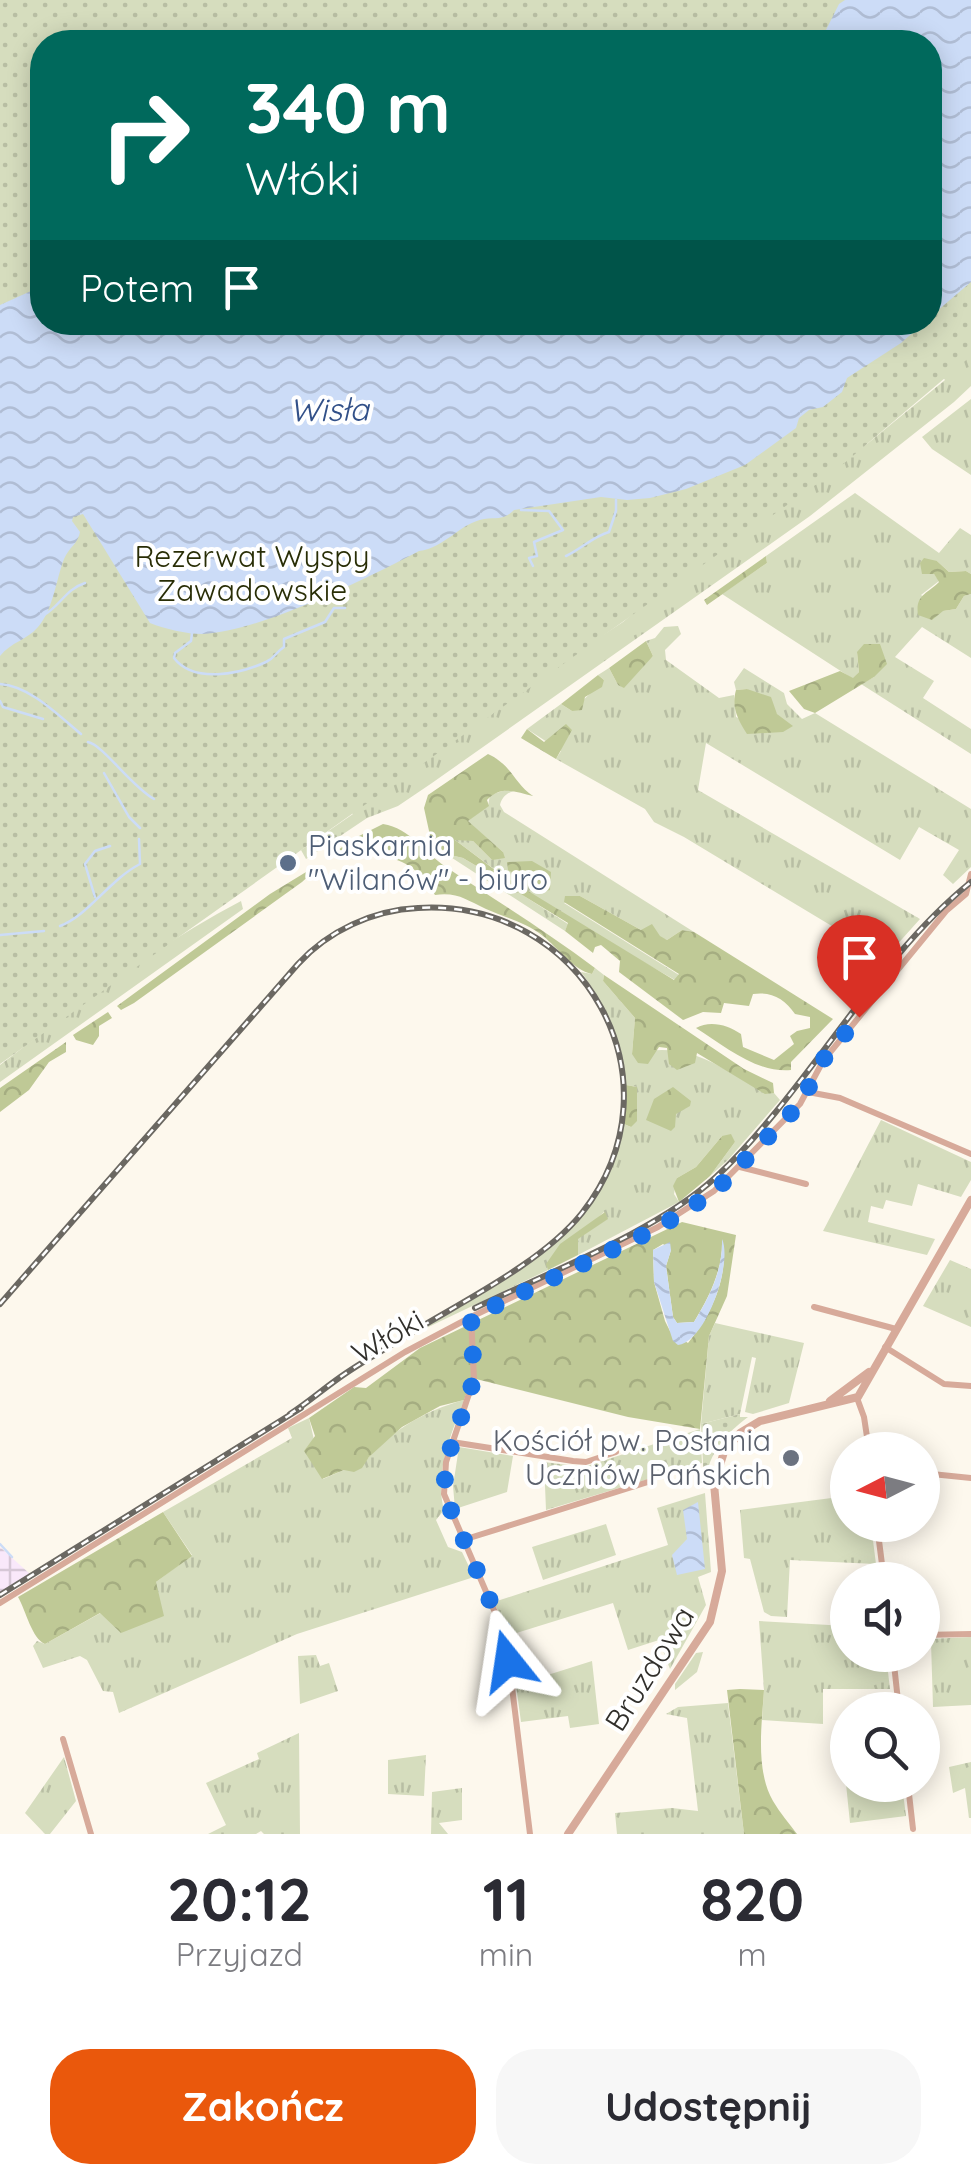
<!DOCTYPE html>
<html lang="pl">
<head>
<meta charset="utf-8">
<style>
	:root { --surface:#fff; --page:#f7f7f7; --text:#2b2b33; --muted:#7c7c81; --accent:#ea580c }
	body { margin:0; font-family:Quicksand,sans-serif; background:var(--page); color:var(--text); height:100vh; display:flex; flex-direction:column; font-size:38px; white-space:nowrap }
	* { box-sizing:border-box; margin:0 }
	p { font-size:32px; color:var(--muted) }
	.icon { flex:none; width:55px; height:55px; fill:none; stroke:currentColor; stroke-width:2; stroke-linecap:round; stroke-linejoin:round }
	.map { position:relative; height:1834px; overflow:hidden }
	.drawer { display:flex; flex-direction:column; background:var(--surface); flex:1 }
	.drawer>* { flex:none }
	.banner { position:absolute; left:30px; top:30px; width:912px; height:305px; border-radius:40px; box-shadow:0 5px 25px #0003; background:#00695c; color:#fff; overflow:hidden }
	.needle { width:65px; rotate:264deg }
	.tools { position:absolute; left:830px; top:1432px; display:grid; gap:20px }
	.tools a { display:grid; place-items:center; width:110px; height:110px; border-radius:50%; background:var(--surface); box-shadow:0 5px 25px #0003; font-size:50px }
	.pin { position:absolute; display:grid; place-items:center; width:85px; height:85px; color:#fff; margin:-102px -42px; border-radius:50% 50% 50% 0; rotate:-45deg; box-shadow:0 0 10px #0007 }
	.pin .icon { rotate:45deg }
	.me { position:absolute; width:110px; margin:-55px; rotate:345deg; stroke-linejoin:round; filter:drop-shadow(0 0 8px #0008) }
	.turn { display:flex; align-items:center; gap:35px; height:210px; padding:0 50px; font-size:45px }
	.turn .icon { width:130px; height:130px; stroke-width:2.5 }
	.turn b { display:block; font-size:70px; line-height:85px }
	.then { display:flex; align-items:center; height:95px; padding:0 50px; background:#0003; gap:20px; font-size:38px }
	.eta { display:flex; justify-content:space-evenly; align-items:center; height:170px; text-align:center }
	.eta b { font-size:60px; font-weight:800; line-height:70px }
	.cta { display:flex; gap:20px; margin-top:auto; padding:20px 50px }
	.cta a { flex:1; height:115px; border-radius:40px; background:var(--accent); color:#fff; font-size:40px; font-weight:800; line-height:115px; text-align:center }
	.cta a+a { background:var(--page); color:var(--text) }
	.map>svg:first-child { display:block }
</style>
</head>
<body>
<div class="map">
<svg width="971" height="1834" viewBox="0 0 971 1834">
	<defs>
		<pattern id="industrial-grid" width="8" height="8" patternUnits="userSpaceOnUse" patternTransform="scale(2.5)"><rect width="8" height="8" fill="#f9e8fa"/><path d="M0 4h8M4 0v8" fill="none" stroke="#d6c7d6"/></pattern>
		<pattern id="grass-tufts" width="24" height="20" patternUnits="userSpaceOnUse" patternTransform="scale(2.5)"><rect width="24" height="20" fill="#d6ddbe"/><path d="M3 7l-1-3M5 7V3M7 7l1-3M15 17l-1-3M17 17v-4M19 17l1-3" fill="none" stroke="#b8bea3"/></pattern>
		<pattern id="forest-crowns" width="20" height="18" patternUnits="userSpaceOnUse" patternTransform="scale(2.5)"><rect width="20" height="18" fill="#bfc996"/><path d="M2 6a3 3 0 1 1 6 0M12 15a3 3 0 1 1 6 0" fill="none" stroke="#a5ad81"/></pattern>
		<pattern id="park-dots" width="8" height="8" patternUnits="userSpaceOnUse" patternTransform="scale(2.5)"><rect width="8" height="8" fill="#d6ddbe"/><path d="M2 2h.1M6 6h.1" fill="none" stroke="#b8bea3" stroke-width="1.8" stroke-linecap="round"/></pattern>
		<pattern id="water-waves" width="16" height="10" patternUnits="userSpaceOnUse" patternTransform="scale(2.5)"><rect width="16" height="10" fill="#ccdcf7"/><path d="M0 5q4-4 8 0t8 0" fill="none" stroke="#b0bdd4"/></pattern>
	</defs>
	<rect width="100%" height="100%" fill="#fdf8ed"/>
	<path fill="url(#industrial-grid)" d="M0,1547L30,1574L0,1592Z"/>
	<path fill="url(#grass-tufts)" d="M971,282V386L954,402L810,516L432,783L398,806L367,818L306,859L301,850L353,814L342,805L623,622L665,586L867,444L945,380L936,369L930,322Z
		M971,399V475L932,449L922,437Z
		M855,493L939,553L960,528L971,535V574L966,571L949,572L937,561L934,574L939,581L921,595L943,611L956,609L964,596L971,594V658L922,627L895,657L934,681L923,698L971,729V754L861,684L874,677L857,652L859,672L853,679L722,594L767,563L766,556Z
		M678,626L681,634L665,650L666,660L719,698L734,695L736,717L764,731L783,732L777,714L747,689L736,690L734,682L744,668L784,693L787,704L802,719L815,713L971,809V867L953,884L943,875L959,850L919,827L900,860L706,743L698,790L920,919L885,958L684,837L654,822L645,809L556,759L561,751L527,729L561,704L572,711L604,680L598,675L609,668L618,685L653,656L646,641L655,638L664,627Z
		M512,788L519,790C509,791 502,796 500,805L504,812L694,932L682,930L667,940L641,930L580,896L564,903L679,975L675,980L502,882L568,924L565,931L446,854L463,858L495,877L498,872L455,840L457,838L473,841L492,860L503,852L467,821L488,806L490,795Z
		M241,901L243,909L0,1082V1065C77,1006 155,946 241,901Z
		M595,968L604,975L603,981L635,1018L632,1054C689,1040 718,1066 765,1093H774L780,1100L728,1160L710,1176L735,1142L722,1136L696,1167L677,1178L674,1194L679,1202L578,1255V1238L607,1219L604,1212L547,1264L548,1270L420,1331C512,1274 599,1241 624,1124L631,1127L637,1087L626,1085C620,1041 608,1008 581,972L592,974Z
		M881,1120L971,1162V1180L961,1197L918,1184L912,1206L886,1200L883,1209L871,1206L868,1222L935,1239L927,1255L823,1231Z
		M950,1260L971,1269V1327L923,1306Z
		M715,1323L804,1343L789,1403L753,1414L745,1412L756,1358L752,1357L740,1414L701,1424L709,1336Z
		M464,1400C451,1435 434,1472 444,1510L436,1520L448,1547L462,1552L474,1577L297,1634L119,1713L113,1692L103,1691L87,1660L80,1656L43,1668L33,1646L37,1641L45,1644L156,1582L192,1555L163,1512L292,1438L288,1428L309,1418L323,1479L344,1470L361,1468C383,1434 426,1410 464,1400Z
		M700,1429L702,1463L546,1510L544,1462L584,1467Z
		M459,1447L513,1456L507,1492L455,1509L453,1486Z
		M705,1493L711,1572L698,1577L706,1605L670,1669L659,1640L628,1650L613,1603L510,1635L495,1605L497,1601L668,1545L657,1508Z
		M847,1496L848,1525H871L876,1564L790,1560L787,1617L771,1616L764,1612L750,1559L744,1558L740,1510Z
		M606,1524L616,1555L543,1580L532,1547Z
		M759,1621L847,1626L848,1655H886L890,1689H823V1724L762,1720L764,1690Z
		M971,1637V1705L933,1707L931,1642L928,1639Z
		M703,1652L697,1672L675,1690V1684L696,1653Z
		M316,1655L320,1666L329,1663L338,1691L300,1704L298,1656Z
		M592,1661L599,1724L570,1728L568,1716L521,1722L516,1685Z
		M728,1703L744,1834H617L615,1813L672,1808L698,1811L687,1718L666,1714L678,1707Z
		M299,1733L300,1834H264L261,1831L256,1834H208L226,1825L206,1783L259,1759L257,1753Z
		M426,1755L424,1796L388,1794V1760Z
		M64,1757L76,1801L50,1834H45L25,1813Z
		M971,1762V1818H969L965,1788L953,1793L949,1767Z
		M846,1784L902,1785L906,1816L850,1823Z
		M462,1788V1820L439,1823L448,1834H431L432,1792Z"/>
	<path fill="url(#forest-crowns)" fill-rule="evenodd" d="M766,556L767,563L707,605L704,600Z
		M924,558L937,561L949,572L966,571L971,574V594L964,596L956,609L943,611L932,620L918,615C915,595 927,594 939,582L934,574H922L920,563Z
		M646,641L653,656L624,688L618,685L609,668Z
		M864,644H880L887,664L874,677L815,713L804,709L789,691L840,671L853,678L859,672L857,652Z
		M598,675L604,680L602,687L585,697L582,710L572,711L561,704Z
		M747,689L771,697L777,714L793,726L783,732L747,734C738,720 731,707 736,690Z
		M566,724L572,730L556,759L521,738L527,729L544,742Z
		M488,754C513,766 513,782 533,796C517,793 502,784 487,800L489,806L468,821L503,852L505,858L492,860L473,841L455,840L499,873L495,877L463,858L446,854L431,840L424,808L428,795Z
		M383,824C410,828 425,853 446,867C497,901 547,932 595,968L592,974C573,970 558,948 543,936C525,922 506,918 486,909C466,900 458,892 435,895C422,874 410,862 386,857L374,839L328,857L355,838Z
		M532,861L551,872L550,890L546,891L508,870L507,862Z
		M311,869L313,872L302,882L134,1003L121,1010L117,1006L270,894Z
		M505,877L674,980L679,974L564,902L565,896H580L641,930L652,924L660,936L667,940L682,930L694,932L833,1019L791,1062V1070C755,1073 725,1046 696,1028C710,1020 728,1025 741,1034L743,1047L774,1060L794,1044L790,1036L797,1031L810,1028V1017L795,1014C785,999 771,991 753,994L749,1006L724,1003L721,1013L703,1012L683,1020L619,972L620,961L601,945L595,947L593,953L565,931L568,923L501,882Z
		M604,975L744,1069L773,1083L774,1093L765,1094L697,1053L695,1063L677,1070L669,1064L667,1048L659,1047L648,1064L638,1063L632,1054L635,1018L603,981Z
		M108,1012L112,1018L99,1026V1036L93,1045L76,1040L73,1035Z
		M66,1042V1052L49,1062L29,1090L0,1112V1088Z
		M626,1085L637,1087V1121L631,1127L624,1124Z
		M673,1087L691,1101L690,1106L676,1114L675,1127L671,1131L646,1120L654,1099Z
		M731,1134L735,1142L710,1176L679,1202L673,1186L677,1178L696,1167L722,1136Z
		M605,1212L608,1219L578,1239V1255L548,1270L546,1264L560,1244Z
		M682,1222L736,1235L727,1296L709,1336L700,1429L628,1417L472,1378L464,1400L440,1406L402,1427L369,1457L362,1468L354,1472L344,1470L322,1479L304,1451L315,1436L309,1418L354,1387L366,1388L420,1348ZM722,1240C730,1276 710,1317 688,1343L670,1331L665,1321L654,1282L653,1250L663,1244L671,1250L666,1266L673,1317L677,1323L694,1322C709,1297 723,1270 722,1240Z
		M163,1512L192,1556L156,1582L164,1616L121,1633L100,1613L45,1644C32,1639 26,1611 18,1597Z
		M740,1689L764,1690C762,1724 755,1770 773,1801C780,1813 789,1823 797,1834H744L727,1690Z"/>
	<path fill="url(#park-dots)" fill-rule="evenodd" d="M0,0H971V356L835,471L0,1064ZM42,42H930V322H42Z
		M740,1414V1417H748C723,1436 711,1451 704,1483L701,1424Z"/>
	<path fill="url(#water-waves)" d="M845,0H971V282L930,317V42H820L839,4Z
		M42,286V322L924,323L901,343L847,378L842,392L823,407L809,410L799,418L796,428L745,465L686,489L650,498L627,500L601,497L514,510C503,521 498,517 484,519C460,523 445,548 419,551C368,578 259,632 203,634C186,634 165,629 150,623L83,514L73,517L72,521L80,532C78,544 69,547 64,559C56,580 53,610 38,627C27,640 11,642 0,656V305Z
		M722,1239C733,1263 706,1342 678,1345L673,1341L654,1282L653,1250L670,1242L671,1250L666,1266L673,1317L677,1323L694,1322C710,1296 723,1270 722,1239Z
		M698,1502L705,1569L677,1575L672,1555L687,1539L683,1510Z"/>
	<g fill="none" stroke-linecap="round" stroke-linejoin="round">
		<path stroke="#ccdcf7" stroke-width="2.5" d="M521,510L549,511L563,530L534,542L537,556L529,558L533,566
			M566,556C581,549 594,536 609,532L616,511V500
			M44,615C60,606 66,589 85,583
			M192,633L191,641L175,653L174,658C194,684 240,674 266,662C275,658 276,652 284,647V639L325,622L334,608H345
			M0,684C30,686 58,715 81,734
			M0,701L3,707L43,719
			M88,742C103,745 131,786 154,799
			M104,773L129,817L140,828
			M95,897L85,864L95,851L110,846
			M60,926C88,916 109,880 140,864L139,839
			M0,935L44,931
			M0,1544L12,1557"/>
		<path stroke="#d7aa9a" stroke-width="6" d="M808,1092L840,1098L971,1154
			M740,1167L806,1184
			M814,1307L896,1329
			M471,1317L474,1379L446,1462L444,1494L506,1638L530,1834
			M885,1347L944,1384L971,1386
			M857,1398L864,1417L869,1450
			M452,1442L573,1461L586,1462L616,1452
			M922,1473L971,1478
			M877,1525L884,1580
			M463,1540L648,1482
			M0,1603L405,1352L471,1317L658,1227L714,1191L800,1104L823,1061L946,911L966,894L971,874
			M922,1635L971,1634
			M893,1655L899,1710
			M63,1739L91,1834
			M908,1785L913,1829"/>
		<path stroke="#d7aa9a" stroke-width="8" d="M830,1401L869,1372
			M568,1834L710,1622L722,1571L714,1484L724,1452L740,1433L760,1421L858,1397L971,1200"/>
		<g stroke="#6b6862" stroke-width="6">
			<path id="rail" d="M0,1304L298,964C328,931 373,910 418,908C583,898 686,1081 582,1213C543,1262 463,1301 409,1334C386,1349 361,1362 339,1378C322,1390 307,1403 290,1414
				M475,1308C549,1272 656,1232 716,1177C808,1091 873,961 971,882
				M0,1595L301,1408"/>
		</g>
		<use href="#rail" stroke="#fff" stroke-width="2.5" stroke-dasharray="8" stroke-linecap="butt"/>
	</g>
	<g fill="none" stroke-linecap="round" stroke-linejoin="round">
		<path stroke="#1a73e8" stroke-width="18" stroke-dasharray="0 32.4" d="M508,1661L506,1638L444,1494L446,1462L474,1379L471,1317L658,1228L714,1192L800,1104L823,1060L859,1017"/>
	</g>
	<circle fill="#5c6f8a" stroke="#fff" stroke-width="4" cx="288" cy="863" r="10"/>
	<circle fill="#6b7280" stroke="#fff" stroke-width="4" cx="791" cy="1458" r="10"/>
	<g text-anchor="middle" stroke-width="8" stroke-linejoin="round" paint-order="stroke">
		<g font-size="30" fill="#292e06" stroke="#fff">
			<text x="252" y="567">Rezerwat Wyspy<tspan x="252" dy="34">Zawadowskie</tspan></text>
		</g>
		<g font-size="30" fill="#4e5e75" stroke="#fff" text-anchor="start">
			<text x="308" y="856">Piaskarnia<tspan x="308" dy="34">"Wilanów" - biuro</tspan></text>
		</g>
		<g font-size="30" fill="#312f2b" stroke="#fff">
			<text transform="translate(388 1337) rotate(-30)" y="10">Włóki</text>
			<text transform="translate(650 1669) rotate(-58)" y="10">Bruzdowa</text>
		</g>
		<g font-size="30" fill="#5b616d" stroke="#fff" text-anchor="end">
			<text x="771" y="1451">Kościół pw. Posłania<tspan x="771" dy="34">Uczniów Pańskich</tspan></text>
		</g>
		<g font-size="32" font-style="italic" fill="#325088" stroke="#fff">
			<text transform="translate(329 410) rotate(-1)" y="11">Wisła</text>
		</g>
	</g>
</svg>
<div class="tools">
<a><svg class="needle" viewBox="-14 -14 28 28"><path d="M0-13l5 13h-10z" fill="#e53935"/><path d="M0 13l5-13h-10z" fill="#7c7c81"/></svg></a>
<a><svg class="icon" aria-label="sound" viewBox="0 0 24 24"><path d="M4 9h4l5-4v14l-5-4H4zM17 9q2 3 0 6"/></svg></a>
<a><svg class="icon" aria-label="search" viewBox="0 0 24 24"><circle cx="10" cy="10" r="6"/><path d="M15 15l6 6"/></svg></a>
</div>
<div class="pin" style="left:859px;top:1017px;background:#d93025"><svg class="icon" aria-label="arrive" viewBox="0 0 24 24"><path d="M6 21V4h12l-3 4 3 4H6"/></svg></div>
<svg class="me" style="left:508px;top:1661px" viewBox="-20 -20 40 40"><path d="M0-17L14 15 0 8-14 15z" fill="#1a73e8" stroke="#fff" stroke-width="4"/></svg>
<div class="banner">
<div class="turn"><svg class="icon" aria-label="right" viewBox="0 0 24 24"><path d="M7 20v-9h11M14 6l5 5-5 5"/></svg><div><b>340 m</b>Włóki</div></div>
<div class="then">Potem<svg class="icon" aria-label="arrive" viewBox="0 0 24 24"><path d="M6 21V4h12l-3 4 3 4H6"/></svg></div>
</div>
</div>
<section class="drawer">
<div class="eta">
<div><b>20:12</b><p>Przyjazd</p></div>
<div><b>11</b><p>min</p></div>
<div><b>820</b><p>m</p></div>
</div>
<div class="cta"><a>Zakończ</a><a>Udostępnij</a></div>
</section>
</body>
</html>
